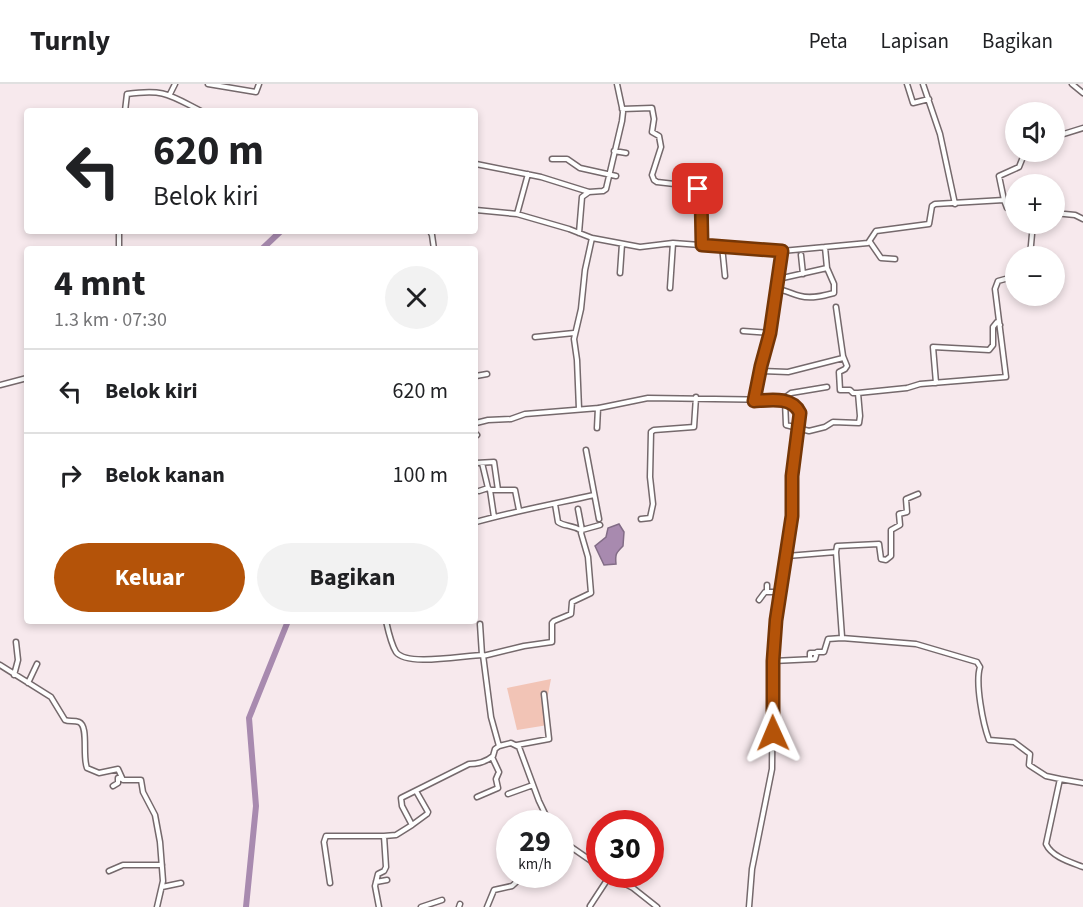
<!DOCTYPE html>
<html lang="id">
<head>
<meta charset="utf-8">
<style>
	:root { --surface:#fff; --page:#f2f2f2; --text:#202124; --muted:#757577; --line:#e0e0e0; --accent:#b45309 }
	body { margin:0; font-family:"Source Sans 3",sans-serif; background:var(--page); color:var(--text); height:100vh; display:flex; flex-direction:column; font-size:22px; white-space:nowrap }
	* { box-sizing:border-box; margin:0 }
	p { font-size:20px; color:var(--muted) }
	.icon { flex:none; width:33px; height:33px; fill:none; stroke:currentColor; stroke-width:2; stroke-linecap:round; stroke-linejoin:round }
	.map { position:relative; flex:1; overflow:hidden }
	.drawer { position:absolute; left:24px; top:162px; width:454px; height:378px; display:flex; flex-direction:column; background:var(--surface); border-radius:6px; box-shadow:0 3px 9px #0003 }
	.drawer>* { flex:none }
	.banner { position:absolute; left:24px; top:24px; width:454px; height:126px; border-radius:6px; box-shadow:0 3px 9px #0003; background:#fff; color:var(--text); overflow:hidden }
	.controls { position:absolute; left:1005px; top:18px; display:grid; gap:12px }
	.controls a { display:grid; place-items:center; width:60px; height:60px; border-radius:50%; background:var(--surface); box-shadow:0 3px 9px #0003; font-size:30px }
	.speed { position:absolute; left:496px; top:726px; display:flex; gap:12px; font-size:30px; font-weight:700; text-align:center }
	.speed>* { display:grid; place-content:center; width:78px; height:78px; border-radius:50%; background:var(--surface); box-shadow:0 3px 9px #0003; line-height:1 }
	.speed small { font-size:15px; font-weight:400 }
	.speed .limit { border:9px solid #d22; background:#fff; color:#111 }
	.pin { position:absolute; display:grid; place-items:center; width:51px; height:51px; color:#fff; margin:-26px; border-radius:12px; box-shadow:0 3px 9px #0006 }
	.me { position:absolute; width:66px; margin:-33px; rotate:359deg; stroke-linejoin:round; filter:drop-shadow(0 0 4px #0008) }
	.turn { display:flex; align-items:center; gap:21px; height:126px; padding:0 30px; font-size:27px }
	.turn .icon { width:78px; height:78px; stroke-width:2.5 }
	.turn b { display:block; font-size:42px; line-height:51px }
	.round { display:grid; place-items:center; flex:none; width:63px; height:63px; border-radius:32px; background:var(--page) }
	.headline { display:flex; align-items:center; justify-content:space-between; height:102px; padding:0 30px }
	h1 { font-size:36px; font-weight:700; line-height:45px }
	.action { display:flex; gap:12px; margin-top:auto; padding:12px 30px }
	.action a { flex:1; height:69px; border-radius:36px; background:var(--accent); color:#fff; font-size:24px; font-weight:700; line-height:69px; text-align:center }
	.action a+a { background:var(--page); color:var(--text) }
	ul { padding:0; list-style:none }
	li { display:flex; align-items:center; gap:18px; height:84px; padding:0 30px; border-top:2px solid var(--line) }
	li div { flex:1 }
	li b { display:block; font-size:22px }
	li em { font-style:normal }
	header { display:flex; align-items:center; gap:36px; box-sizing:border-box; height:84px; padding:0 30px; background:var(--surface); border-bottom:2px solid var(--line) }
	header strong { font-size:28px }
	nav { display:flex; gap:33px; margin-inline-start:auto; font-size:21px }
	.map>svg:first-child { display:block }
</style>
</head>
<body>
<header>
<strong>Turnly</strong>
<nav><a>Peta</a><a>Lapisan</a><a>Bagikan</a></nav>
</header>
<div class="map">
<svg width="1083" height="823" viewBox="0 0 1083 823">
	<rect width="100%" height="100%" fill="#f7e9ed"/>
	<path fill="#f2c4b6" d="M551,595L546,621L548,641L517,646L507,604Z"/>
	<path fill="#a88aaf" stroke="#826c86" stroke-width="1.5" d="M619,440L624,448L623,462C616,469 615,470 616,480L604,481L595,462L606,453L608,444Z"/>
	<g fill="none" stroke-linecap="round" stroke-linejoin="round">
		<path stroke="#a88aaf" stroke-width="6" d="M262,165L281,147
			M246,823L256,722L249,634L288,537"/>
		<g stroke="#75696c" stroke-width="7">
			<path id="minor" d="M208,0L256,8L259,0
				M907,0L913,19L929,15
				M923,0L940,50L955,120
				M1072,0L1083,9
				M170,10L175,0
				M622,25L652,24L654,35L652,48L659,52L661,63L652,91L654,96L657,98L692,102L700,107L702,161
				M125,27L127,10C164,5 168,10 201,27
				M1054,53L1083,44
				M614,67L626,69
				M552,75H567L580,84L616,92
				M476,80L541,93L589,108L603,107L606,105L622,37L623,28L617,0
				M1016,125L1007,124L1004,116L999,92L1019,83L1025,68
				M476,126L517,130L569,145L592,154L640,163L673,159L782,167L868,159L876,147L929,140L932,122L935,120L1004,116
				M1054,129L1075,131L1083,135
				M517,130L528,90
				M430,147L432,151L434,165
				M579,149L582,113L589,108
				M870,158L881,174L895,175
				M722,162L725,192
				M119,165V147
				M801,171L803,190
				M1030,172L1032,150
				M620,189L622,160
				M778,195L827,184
				M670,204L673,159
				M777,205C785,206 792,210 800,212C811,215 823,212 834,209V200L827,184L825,163
				M836,223L843,272L847,282L845,285L839,288L840,306H850L853,309H858L907,304L920,300L1006,293L995,205L998,197L1016,192
				M743,247L770,249
				M535,253L574,249
				M760,287L788,288L843,274
				M476,292L487,290
				M936,299L933,263L989,266L993,261V243L997,238L1000,241
				M0,301L27,294
				M783,315L791,309L827,303
				M754,317L761,282L770,249L782,167
				M785,317L786,341L809,347L825,343L833,338L859,339L860,332L858,309
				M579,325L577,276L574,255L581,225L585,186L592,154
				M476,339L488,336L511,335L525,330L599,324L648,314L782,316L796,322L800,327L792,392V432L776,536L773,577L772,685L752,785L749,823
				M597,344L598,324
				M476,350L477,351
				M586,366L599,435
				M476,379L494,378L498,406
				M482,379L488,404
				M490,406L494,433
				M479,407L488,404L490,406H515L519,426
				M555,420L558,438C565,443 571,440 582,447
				M578,425L582,446
				M641,435L650,434L653,420L650,393L651,348L654,346L694,343L696,313
				M476,438C515,427 554,420 594,411
				M836,468L837,462L879,460L881,475L886,476L891,472V446L900,441L899,430L907,428L906,415L918,410
				M787,472L836,468L842,553
				M767,501V508
				M759,516L765,508H781
				M386,537C388,546 391,560 396,568C407,583 465,571 483,571L491,633L499,662L511,659L519,663L539,717L550,740
				M480,540L482,571
				M483,572L524,562L552,558V539L554,537L571,530L572,518L591,509L588,473L581,449L582,446L600,441
				M810,575V569H817
				M773,577L815,575L817,568H824L828,555L842,554L916,560L977,578L980,583C975,599 983,640 989,656L1014,658L1030,670L1029,681L1046,692L1060,695L1046,760C1052,773 1070,778 1083,783
				M0,581L51,613L65,636C69,638 74,636 79,638C89,642 82,672 87,684L99,689L118,685L123,696H141L143,708L155,731L160,758L163,797L157,823
				M14,591L18,576L16,558
				M28,599L37,580
				M517,661L549,655L544,610
				M1060,695L1083,699
				M113,702L118,699V694L122,695
				M508,710L533,701
				M477,713L498,704L496,695L499,688L492,673
				M412,741L427,730L428,728L416,707
				M561,756L600,783
				M109,787L123,781H162
				M606,790L633,804L657,823
				M376,798L387,796
				M330,799L324,758L326,752H384
				M162,803L181,799
				M590,822L609,793
				M379,823L375,802L378,790L384,787L386,783L384,752L396,751L412,741L402,722L401,714L469,680C478,680 486,678 493,672L495,665L499,662
				M421,823L442,816
				M459,823L460,820
				M487,823L494,806L512,802L525,790"/>
		</g>
		<use href="#minor" stroke="#fff" stroke-width="4"/>
	</g>
	<g fill="none" stroke-linecap="round" stroke-linejoin="round">
		<g stroke="#753606" stroke-width="15">
			<path id="route" d="M698,105L701,110L702,161L782,167L770,249L761,282L754,317C770,316 792,312 800,329L792,392V432L776,536L773,577V649"/>
		</g>
		<use href="#route" stroke="#b45309" stroke-width="10"/>
	</g>
</svg>
<div class="controls">
<a><svg class="icon" aria-label="sound" viewBox="0 0 24 24"><path d="M4 9h4l5-4v14l-5-4H4zM17 9q2 3 0 6"/></svg></a>
<a>+</a>
<a>−</a>
</div>
<div class="speed"><div>29<small>km/h</small></div><div class="limit">30</div></div>
<div class="pin" style="left:698px;top:105px;background:#d93025"><svg class="icon" aria-label="arrive" viewBox="0 0 24 24"><path d="M6 21V4h12l-3 4 3 4H6"/></svg></div>
<svg class="me" style="left:773px;top:649px" viewBox="-20 -20 40 40"><path d="M0-17L14 15 0 8-14 15z" fill="#b45309" stroke="#fff" stroke-width="4"/></svg>
<div class="banner">
<div class="turn"><svg class="icon" aria-label="left" viewBox="0 0 24 24"><path d="M17 20v-9H6M10 6l-5 5 5 5"/></svg><div><b>620 m</b>Belok kiri</div></div>
</div>
<section class="drawer">
<div class="headline"><div><h1>4 mnt</h1><p>1.3 km · 07:30</p></div><a class="round"><svg class="icon" aria-label="close" viewBox="0 0 24 24"><path d="M6 6l12 12M18 6L6 18"/></svg></a></div>
<ul>
<li><svg class="icon" aria-label="left" viewBox="0 0 24 24"><path d="M17 20v-9H6M10 6l-5 5 5 5"/></svg><div><b>Belok kiri</b></div><em>620 m</em></li>
<li><svg class="icon" aria-label="right" viewBox="0 0 24 24"><path d="M7 20v-9h11M14 6l5 5-5 5"/></svg><div><b>Belok kanan</b></div><em>100 m</em></li>
</ul>
<div class="action"><a>Keluar</a><a>Bagikan</a></div>
</section>
</div>
</body>
</html>
